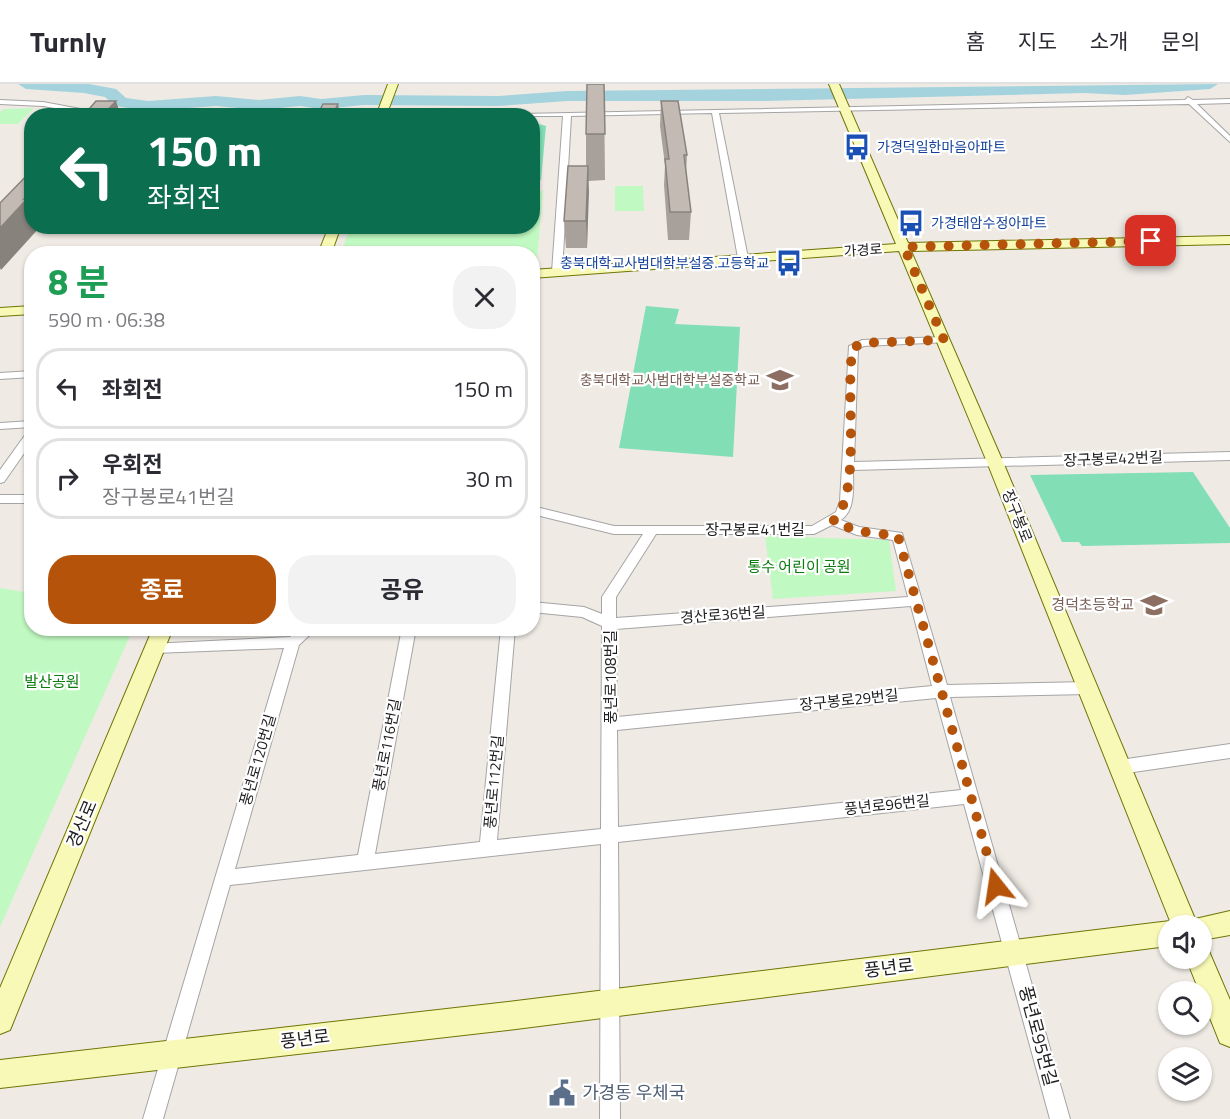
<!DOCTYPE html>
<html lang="ko">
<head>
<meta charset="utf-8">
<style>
	:root { --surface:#fff; --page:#f2f2f3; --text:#2b2b33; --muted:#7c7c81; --line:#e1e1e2; --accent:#b45309 }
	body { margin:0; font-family:"Titillium Web","Noto Sans KR",sans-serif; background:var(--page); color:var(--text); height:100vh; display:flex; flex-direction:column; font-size:22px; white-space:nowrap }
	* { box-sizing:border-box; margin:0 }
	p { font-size:20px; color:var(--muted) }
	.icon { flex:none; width:33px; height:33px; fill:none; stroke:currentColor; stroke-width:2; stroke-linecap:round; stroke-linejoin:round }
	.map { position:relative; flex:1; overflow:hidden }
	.drawer { position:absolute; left:24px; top:162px; width:516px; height:390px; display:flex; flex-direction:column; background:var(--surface); border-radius:24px; box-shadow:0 2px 4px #0004 }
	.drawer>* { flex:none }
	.top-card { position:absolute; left:24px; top:24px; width:516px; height:126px; border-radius:24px; box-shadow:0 2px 4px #0004; background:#0b6e4f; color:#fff; overflow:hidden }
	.buttons { position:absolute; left:1158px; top:831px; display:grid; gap:12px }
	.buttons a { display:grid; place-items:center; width:54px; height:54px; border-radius:50%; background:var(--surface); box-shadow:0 2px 4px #0004; font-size:30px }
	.pin { position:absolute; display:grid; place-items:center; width:51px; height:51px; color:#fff; margin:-26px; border-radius:12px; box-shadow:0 3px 9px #0006 }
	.me { position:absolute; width:66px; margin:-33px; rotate:345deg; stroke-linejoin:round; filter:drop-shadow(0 0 4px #0008) }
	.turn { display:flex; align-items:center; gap:21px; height:126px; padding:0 24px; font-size:27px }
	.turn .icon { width:78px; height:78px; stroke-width:2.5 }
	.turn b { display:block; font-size:42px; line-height:51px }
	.round { display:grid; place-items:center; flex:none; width:63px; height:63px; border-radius:24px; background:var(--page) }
	.headline { display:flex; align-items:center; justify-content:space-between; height:102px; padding:0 24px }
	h1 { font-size:36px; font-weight:700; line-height:45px; color:#1e9e55 }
	.primary-button { display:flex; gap:12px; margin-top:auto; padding:12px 24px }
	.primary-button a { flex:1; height:69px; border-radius:24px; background:var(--accent); color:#fff; font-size:24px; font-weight:700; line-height:69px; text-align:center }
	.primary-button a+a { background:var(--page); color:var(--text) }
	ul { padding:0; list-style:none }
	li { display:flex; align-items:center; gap:18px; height:81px; margin:0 12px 9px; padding:0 12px; border:3px solid var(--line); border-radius:24px }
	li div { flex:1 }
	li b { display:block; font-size:22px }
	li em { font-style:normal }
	header { display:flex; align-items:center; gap:36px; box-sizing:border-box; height:84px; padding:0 30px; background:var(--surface); border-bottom:2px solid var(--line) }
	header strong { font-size:28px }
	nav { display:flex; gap:33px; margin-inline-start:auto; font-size:21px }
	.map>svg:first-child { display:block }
</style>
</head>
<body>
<header>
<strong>Turnly</strong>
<nav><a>홈</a><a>지도</a><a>소개</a><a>문의</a></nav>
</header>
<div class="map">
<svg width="1230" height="1035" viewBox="0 0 1230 1035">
	<rect width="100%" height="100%" fill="#efeae4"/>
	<path fill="#c0f9c1" d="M34,24L18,40H0V28L4,25Z
		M615,102H643L644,127H615Z
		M533,107H543L537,175H533L532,170L341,169L350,143L532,142Z
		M765,452L889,456L896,507L773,515Z
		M0,504L31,509L32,544L133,545L0,843Z"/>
	<path fill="#81deb5" d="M532,38L546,42L541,96H533Z
		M646,222L679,225L675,240L740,243L733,373L619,364Z
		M1193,388L1230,444V459L1082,462L1079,458H1062L1030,391Z"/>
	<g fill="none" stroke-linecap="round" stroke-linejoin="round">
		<path fill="#a4d3dd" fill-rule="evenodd" d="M18,0H89L116,5L126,14L148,17L216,12L259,16L300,12L321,15L364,11L498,12L567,7L1218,0L1210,5L1125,11L1084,9L764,17H567L498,22L364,21L321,25L300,22L259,26L216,22L148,27L115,22L105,13L84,9L26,5Z"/>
		<g stroke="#a5a5a5" stroke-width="2">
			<path id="street" d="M1188,13L1193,16L1230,15V19L1197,20L1230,52V58L1189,20L719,29L748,174L743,177L738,174L712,29L571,32L562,188L557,191L552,188L563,32H431L1185,16Z
				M0,16L43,18L118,32H99L43,22L0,20Z
				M944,253L948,254V258L864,262L858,265L854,378L1230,368V376L853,386C853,401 856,426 841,436L859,443L902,449L947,601L1088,598L1093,600L1095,604L1093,608L1088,610L950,613L1070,1035H1050L964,720L618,758L620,1035H600L601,760L230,801L163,1035H143L284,564L155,569L150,568L148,564L150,560L290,553L300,544H317L299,561L235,785L358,771L402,544H416L375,770L480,758L501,544H515L497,756L601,745L602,542L582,533L532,528V518L584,523L602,530V513L643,450H614L532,430V422L614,442H812L836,428L840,417L849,262L862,256ZM832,441L857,451L893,456L908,513L616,534V513L656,450H814ZM911,522L932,602L617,633L616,545ZM936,614L961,706L618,743L617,646Z
				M32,287V293L0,295V289Z
				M32,337V343L0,345V339Z
				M32,346V358L4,398L0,399V386L28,347Z
				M0,411H32V419H0Z
				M1230,660V674L1120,690L1114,688L1112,683L1114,678L1120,676Z"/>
		</g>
		<g stroke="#6f7505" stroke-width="2">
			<path id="secondary" d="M388,0H398L386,32H376Z
				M829,0H839L908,159L1230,152V160L911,167L1003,378L1195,835L1230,827V851L1202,856V842H1168V862L516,945L0,1004V976L516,917L1170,837L987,378L899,167L532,194V186L896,160Z
				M329,142H341L331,170H318Z
				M32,222V230L0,232V224Z
				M153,544H173L10,946L0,950V904Z
				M1202,862L1208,865L1230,916V963L1220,959L1186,874H1202Z"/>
		</g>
		<use href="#street" fill="#fff" fill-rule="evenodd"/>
		<use href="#secondary" fill="#f9f9b7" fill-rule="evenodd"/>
	</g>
	<path fill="#a8a09a" d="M604,0L605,96L588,97L587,164H566L564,137L586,82V50Z
		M661,17L687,71L686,89L691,128L689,156H668L664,101L665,81L660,42Z"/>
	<path fill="#88827d" d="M116,17L121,32H102Z
		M338,20L340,32H332Z
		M588,82L589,108L587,164L586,137Z
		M32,108V142L40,143L1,186L0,184V144Z"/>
	<path fill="#c3bab3" stroke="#88827d" stroke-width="1.5" d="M587,0H604L605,50H586Z
		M96,17H116L102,32H83Z
		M661,17H678L687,71H684L691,128H670L665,75H669Z
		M323,20H338L332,32H317Z
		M568,82H588L586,137H564Z
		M32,86V108L24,115H27L0,144V119Z"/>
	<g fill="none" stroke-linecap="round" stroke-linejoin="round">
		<path stroke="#b45309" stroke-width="10" stroke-dasharray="0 18" d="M996,802L898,452L857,447L833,437C863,410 844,305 853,264L862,259L944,256L904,163L1151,157"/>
	</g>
	<defs>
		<g id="bus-bare" transform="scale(2.07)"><path d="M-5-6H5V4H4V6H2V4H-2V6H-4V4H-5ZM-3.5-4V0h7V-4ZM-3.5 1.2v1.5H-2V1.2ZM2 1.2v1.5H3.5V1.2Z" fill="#1a4fb4" stroke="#fff" stroke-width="2.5" paint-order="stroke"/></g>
		<g id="school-bare" transform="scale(2.07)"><path d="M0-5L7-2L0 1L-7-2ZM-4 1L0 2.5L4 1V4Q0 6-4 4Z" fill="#8d6e63" stroke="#fff" stroke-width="2.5" paint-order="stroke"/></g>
		<g id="civic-bare" transform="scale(2.07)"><path d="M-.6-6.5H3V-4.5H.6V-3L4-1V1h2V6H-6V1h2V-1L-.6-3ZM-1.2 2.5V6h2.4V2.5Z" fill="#5c6f8a" stroke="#fff" stroke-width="2.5" paint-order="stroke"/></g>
	</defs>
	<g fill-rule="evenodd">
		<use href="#bus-bare" x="857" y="63"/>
		<use href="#bus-bare" x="911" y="139"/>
		<use href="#bus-bare" x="789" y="179"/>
		<use href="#school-bare" x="780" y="296"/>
		<use href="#school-bare" x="1154" y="521"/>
		<use href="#civic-bare" x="562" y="1009"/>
	</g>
	<g text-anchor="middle" stroke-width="4.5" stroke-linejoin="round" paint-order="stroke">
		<g font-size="14" fill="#164399" stroke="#fff" text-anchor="start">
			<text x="877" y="68">가경덕일한마음아파트</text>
			<text x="931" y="144">가경태암수정아파트</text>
			<text x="769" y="184" text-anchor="end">충북대학교사범대학부설중.고등학교</text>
		</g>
		<g font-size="14" fill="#1e1e1e" stroke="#fff">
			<text transform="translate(863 166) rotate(-4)" y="5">가경로</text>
		</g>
		<g font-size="14" fill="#785e54" stroke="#fff" text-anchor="end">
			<text x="760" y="301">충북대학교사범대학부설중학교</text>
		</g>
		<g font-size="15" fill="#1e1e1e" stroke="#fff">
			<text transform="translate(1113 375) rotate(-2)" y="5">장구봉로42번길</text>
			<text transform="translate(1017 432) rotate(68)" y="5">장구봉로</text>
			<text x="755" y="451">장구봉로41번길</text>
			<text transform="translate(723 531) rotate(-4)" y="5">경산로36번길</text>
			<text transform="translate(611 593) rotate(-90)" y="5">풍년로108번길</text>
			<text transform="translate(849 616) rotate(-6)" y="5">장구봉로29번길</text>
			<text transform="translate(387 661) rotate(-79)" y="5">풍년로116번길</text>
			<text transform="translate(258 676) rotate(-74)" y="5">풍년로120번길</text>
			<text transform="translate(494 698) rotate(-85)" y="5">풍년로112번길</text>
			<text transform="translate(887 721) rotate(-6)" y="5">풍년로96번길</text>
		</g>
		<g font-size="15" fill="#0b7c0e" stroke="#fff">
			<text x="799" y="488">통수 어린이 공원</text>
			<text x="52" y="603">발산공원</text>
		</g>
		<g font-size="15" fill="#785e54" stroke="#fff" text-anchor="end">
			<text x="1134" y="526">경덕초등학교</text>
		</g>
		<g font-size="18" fill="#1e1e1e" stroke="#fff">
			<text transform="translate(82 740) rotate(-67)" y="6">경산로</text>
			<text transform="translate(889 884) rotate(-7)" y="6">풍년로</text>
			<text transform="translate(1038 952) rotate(75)" y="6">풍년로95번길</text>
			<text transform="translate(305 955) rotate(-7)" y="6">풍년로</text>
		</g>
		<g font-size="18" fill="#4e5e75" stroke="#fff" text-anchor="start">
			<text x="582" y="1015">가경동 우체국</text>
		</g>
	</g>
</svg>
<div class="buttons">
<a><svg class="icon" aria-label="sound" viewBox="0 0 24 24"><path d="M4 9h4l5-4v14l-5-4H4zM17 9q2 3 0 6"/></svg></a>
<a><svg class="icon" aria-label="search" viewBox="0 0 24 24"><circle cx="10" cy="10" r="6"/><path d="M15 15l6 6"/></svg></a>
<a><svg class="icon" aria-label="layers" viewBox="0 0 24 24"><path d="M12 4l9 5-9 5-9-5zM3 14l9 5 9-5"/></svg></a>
</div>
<div class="pin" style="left:1151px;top:157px;background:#d93025"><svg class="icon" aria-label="arrive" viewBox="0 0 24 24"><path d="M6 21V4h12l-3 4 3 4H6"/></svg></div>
<svg class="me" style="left:996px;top:802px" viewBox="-20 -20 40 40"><path d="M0-17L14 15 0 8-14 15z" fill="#b45309" stroke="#fff" stroke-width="4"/></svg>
<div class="top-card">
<div class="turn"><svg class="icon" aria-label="left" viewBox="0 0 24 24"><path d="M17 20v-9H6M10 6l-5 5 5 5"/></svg><div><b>150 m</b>좌회전</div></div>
</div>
<section class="drawer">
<div class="headline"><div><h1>8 분</h1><p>590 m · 06:38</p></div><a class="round"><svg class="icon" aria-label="close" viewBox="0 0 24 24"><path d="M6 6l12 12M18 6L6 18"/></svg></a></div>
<ul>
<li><svg class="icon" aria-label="left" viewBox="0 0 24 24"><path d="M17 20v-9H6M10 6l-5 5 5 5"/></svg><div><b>좌회전</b></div><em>150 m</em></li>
<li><svg class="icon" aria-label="right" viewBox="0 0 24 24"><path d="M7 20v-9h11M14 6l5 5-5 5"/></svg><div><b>우회전</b><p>장구봉로41번길</p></div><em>30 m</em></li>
</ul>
<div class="primary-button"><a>종료</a><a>공유</a></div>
</section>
</div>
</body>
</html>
